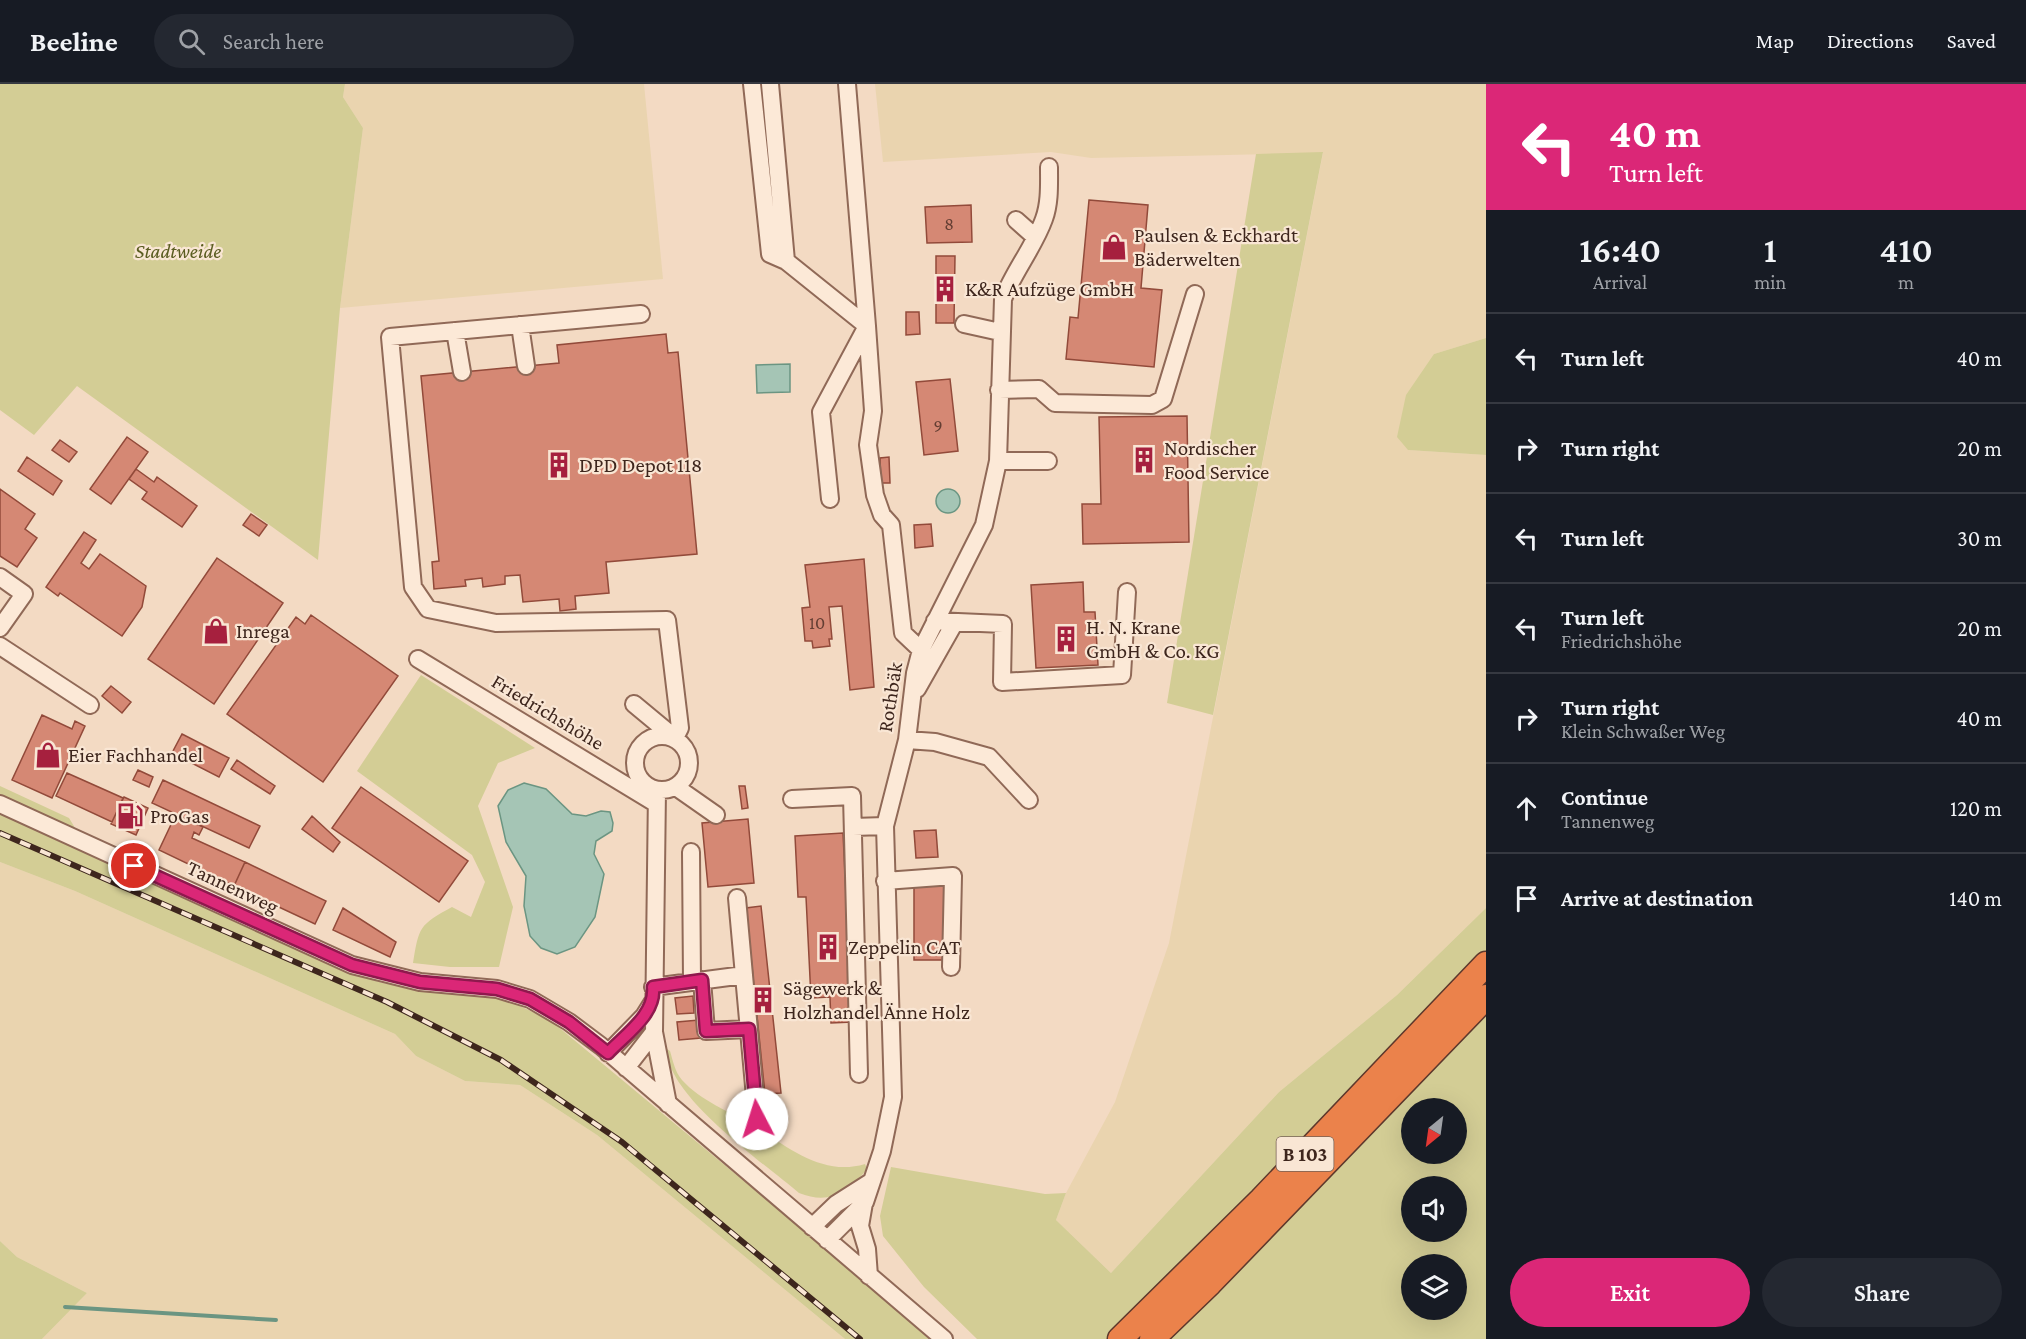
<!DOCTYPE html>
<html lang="en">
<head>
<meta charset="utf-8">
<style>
	:root { --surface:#171b24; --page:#242831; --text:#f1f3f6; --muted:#9ea1a6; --line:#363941; --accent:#db2777 }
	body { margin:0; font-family:"Crimson Pro",serif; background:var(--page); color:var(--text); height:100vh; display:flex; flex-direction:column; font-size:22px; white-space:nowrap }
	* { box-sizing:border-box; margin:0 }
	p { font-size:20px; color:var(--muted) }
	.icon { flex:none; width:33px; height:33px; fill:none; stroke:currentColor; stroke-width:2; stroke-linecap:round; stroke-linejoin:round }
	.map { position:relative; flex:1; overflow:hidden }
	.details { display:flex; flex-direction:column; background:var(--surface); width:540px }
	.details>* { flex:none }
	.hud { background:#db2777; color:#fff; overflow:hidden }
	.needle { width:39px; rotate:209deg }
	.fabs { position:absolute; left:1401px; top:1014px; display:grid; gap:12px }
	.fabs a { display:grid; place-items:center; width:66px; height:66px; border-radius:50%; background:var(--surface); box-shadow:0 6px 24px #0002; font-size:30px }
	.pin { position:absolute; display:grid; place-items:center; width:51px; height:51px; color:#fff; margin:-26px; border:3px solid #fff; border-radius:50%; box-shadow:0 2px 6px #0007 }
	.me { position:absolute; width:66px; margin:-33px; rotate:355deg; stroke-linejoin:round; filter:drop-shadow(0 0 4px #0008) }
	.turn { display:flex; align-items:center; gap:21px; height:126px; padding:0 24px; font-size:27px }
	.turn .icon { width:78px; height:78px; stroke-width:2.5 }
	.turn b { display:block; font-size:42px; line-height:51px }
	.eta { display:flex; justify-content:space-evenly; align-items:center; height:102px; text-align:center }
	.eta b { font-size:36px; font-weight:600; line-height:42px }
	.action { display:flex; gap:12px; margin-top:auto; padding:12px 24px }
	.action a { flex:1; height:69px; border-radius:36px; background:var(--accent); color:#fff; font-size:24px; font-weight:600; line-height:69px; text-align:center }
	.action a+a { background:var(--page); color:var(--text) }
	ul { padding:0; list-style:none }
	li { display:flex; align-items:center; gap:18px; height:90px; padding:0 24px; border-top:2px solid var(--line) }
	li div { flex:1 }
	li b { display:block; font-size:22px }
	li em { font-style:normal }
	header { display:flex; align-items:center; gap:36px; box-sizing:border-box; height:84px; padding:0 30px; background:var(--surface); border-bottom:2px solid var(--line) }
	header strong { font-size:28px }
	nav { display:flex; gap:33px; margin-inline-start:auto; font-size:21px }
	.search { width:420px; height:54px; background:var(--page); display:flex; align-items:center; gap:15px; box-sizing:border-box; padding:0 21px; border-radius:33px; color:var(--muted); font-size:22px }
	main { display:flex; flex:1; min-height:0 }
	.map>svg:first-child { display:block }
</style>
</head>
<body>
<header>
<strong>Beeline</strong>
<div class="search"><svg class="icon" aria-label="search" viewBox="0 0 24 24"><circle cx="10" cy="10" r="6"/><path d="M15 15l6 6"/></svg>Search here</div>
<nav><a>Map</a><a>Directions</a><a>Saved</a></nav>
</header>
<main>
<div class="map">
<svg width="1486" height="1255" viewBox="0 0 1486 1255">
	<rect width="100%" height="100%" fill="#f3dac3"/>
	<path fill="#ead4af" d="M345,0H644L663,195L340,224L363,44L343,13Z
		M875,0H1486V254L1434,270L1408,366L1486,371V824L1397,911L1279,1008L1111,1189L1056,1136L1066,1109L1115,1018L1169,859L1323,69L1091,74L1051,68L883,78Z
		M0,778L75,807L395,950L416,972L465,997L520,1001L597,1051L845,1255H42L87,1209L17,1173L0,1157Z"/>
	<path fill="#d3cd95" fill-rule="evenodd" d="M0,0H345L343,13L363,44L340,224L318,476L77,302L34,351L0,326Z
		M1323,68L1213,631L1167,619L1256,70Z
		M1486,254V371L1408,366L1397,353L1406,311L1434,270Z
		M421,591L535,664L498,679L478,722L513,823L499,883H450L413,879C419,843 419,841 452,823L471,833L485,798L472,771L357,687Z
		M0,702L69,734L89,767L342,885L382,899L505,915L550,936L934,1255H845L597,1051L520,1001L465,997L416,972L395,950L75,807L0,778Z
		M1486,824V1255H977L924,1203L883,1152L880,1132L891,1083L1045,1110L1066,1109L1056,1136L1111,1189L1279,1008L1397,911ZM1412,1024H1456V1070H1412ZM1412,1102H1456V1148H1412ZM1412,1180H1456V1226H1412Z
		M667,965L670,967C673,977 675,988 682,996C701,1017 729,1027 752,1041C787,1062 822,1093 865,1080L867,1085C848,1109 829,1121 799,1109C765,1080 665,1011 667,965Z
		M0,1157L17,1173L87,1209L42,1255H0Z"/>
	<path fill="#a5c5b5" stroke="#6b9582" stroke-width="1.5" d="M790,280V308L757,309L756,281Z
		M936 417a12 12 0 1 1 24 0a12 12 0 1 1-24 0Z
		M524,699L546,705L572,730L586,732L601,727L610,728L613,739L612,747L596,757L594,770L604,790L595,833L575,863L557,870L541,864L530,852L524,822L526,792L506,758L498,722L508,706Z"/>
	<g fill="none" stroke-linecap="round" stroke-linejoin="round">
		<path stroke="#6b9582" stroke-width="4" d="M65,1223L276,1236"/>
	</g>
	<path fill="#d58874" stroke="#924a3a" stroke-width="1.5" d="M1089,116L1148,121L1141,204L1162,206L1154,283L1066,275L1070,233L1078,234Z
		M971,121L972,158L927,159L925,123Z
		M936,172H955L954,239H936Z
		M906,228H919L920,250L906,251Z
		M666,250L668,269L678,268L697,470L606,478L609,509L575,512L576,525L560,527L559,515L523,518L520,491L505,492V500L483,503L482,494L465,496L466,502L434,505L432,478L439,477L421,292L559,279L557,261Z
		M950,295L958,367L924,371L916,298Z
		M1187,332L1189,458L1083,460L1082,420H1101L1099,333Z
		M127,353L148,368L111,420L90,405Z
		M60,356L77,368L69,378L52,366Z
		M27,373L62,397L53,411L18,387Z
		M889,373L890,399H881L880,374Z
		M136,385L154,398L157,393L197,422L182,443L142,415L147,408L129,395Z
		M0,405L35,430L25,445L37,454L17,483L0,472Z
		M251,430L267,441L259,452L243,441Z
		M931,440L933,462L915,464L914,441Z
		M84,448L96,456L81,479L89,485L100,470L146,502L142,523L122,552L60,509L58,512L46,503Z
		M217,474L283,519L214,620L148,575Z
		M864,475L874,603L850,606L842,522L829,523L832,555H829L830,562L813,564L812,557H805L802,524L810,523L805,481Z
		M1083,498L1084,528H1095L1098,581L1036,584L1031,501Z
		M311,531L398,592L323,698L227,630L296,533L305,540Z
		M111,602L131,618L122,629L102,612Z
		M42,631L72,645L75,637L85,642L52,714L12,696Z
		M182,650L229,674L219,693L172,669Z
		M237,676L275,702L270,710L231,685Z
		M138,686L153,693L149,703L133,696Z
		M67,689L123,714L112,738L56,712Z
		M163,696L260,742L249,764L152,719Z
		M739,702H745L748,724L742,725Z
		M361,703L468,777L439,818L332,744Z
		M124,713L148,724L136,751L111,740Z
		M176,730L203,743L199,751L194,748L192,754L245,778L234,802L159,766Z
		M312,732L340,758L333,768L302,745Z
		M748,735L754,799L708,803L702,739Z
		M936,746L938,773L916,774L914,747Z
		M843,749L852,938L831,939L830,913L811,914L806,813H798L795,752Z
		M245,778L326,817L315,840L234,802Z
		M914,802H946V876H914Z
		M761,822L781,1009L765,1010L746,824Z
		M343,824L396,858L390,873L333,846Z
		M693,912L694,929L677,930L675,914Z
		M699,936L701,954L679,956L677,938Z"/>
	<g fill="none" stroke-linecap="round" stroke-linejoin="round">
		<g stroke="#906957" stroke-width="20">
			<path id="minor" d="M752,0L770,170L786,177L867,242L873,327L868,361L875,411L882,431L891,441L903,549L921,566
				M770,0L786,177
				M1016,136L1034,152
				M964,240L1000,248
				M520,241L526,282
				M455,247L462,288
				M999,306L1039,305L1055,319L1152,321L1163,315L1195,210
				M998,377H1048
				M830,415L821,328L867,242L847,0
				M0,493L24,510L0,544
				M935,537L1003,540L1002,598L1122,591L1127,508
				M0,562L90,621
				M418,575L655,719
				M917,605L955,538
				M634,620L675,654L680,644L667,536L496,539L428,525L413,503L390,253L641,230
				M635 679a27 27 0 1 1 54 0a27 27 0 1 1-54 0Z
				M907,656L935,658L989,673L1029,716
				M676,703L716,731
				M792,715L852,712L859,990
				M0,720L352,881L420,898L497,905L530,915L569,938L601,962L944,1255
				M853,743L885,742
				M691,768L692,897
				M885,797L953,792L951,883
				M737,814L757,1035
				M702,896L706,947L749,945
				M653,903L744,891
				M654,948L668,1020
				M608,969L644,932L654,916
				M626,984L654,948L657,706
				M864,1119L860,1142L867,1165L869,1192
				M812,1143L836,1120L869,1099
				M827,1156L865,1118L882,1067L893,1013L885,742L907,656L915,589L921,566L984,441L998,377L1003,215C1014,187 1034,163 1044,135C1050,119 1049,100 1049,83"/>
		</g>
		<g stroke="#5d382c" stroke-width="27">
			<path id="highway" d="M1120,1255L1261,1116L1486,880
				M1152,1255L1210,1199L1486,913"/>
		</g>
		<use href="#minor" stroke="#fce9d7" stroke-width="16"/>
		<use href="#highway" stroke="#eb824b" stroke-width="24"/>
		<g stroke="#3e261d" stroke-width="6">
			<path id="rail" d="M0,749L387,918L501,976L622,1058L860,1255"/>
		</g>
		<use href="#rail" stroke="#f9e6d4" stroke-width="4" stroke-dasharray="11" stroke-linecap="butt"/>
	</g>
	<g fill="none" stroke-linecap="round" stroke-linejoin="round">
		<g stroke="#8e194d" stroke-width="15">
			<path id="route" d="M134,782L352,881L420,898L497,905L530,915L569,938L608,969C626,950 656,930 653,903L702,896L706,947L749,945L757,1035"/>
		</g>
		<use href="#route" stroke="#db2777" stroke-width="10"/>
	</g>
	<defs>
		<g id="shop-bare" transform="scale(2.07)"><path d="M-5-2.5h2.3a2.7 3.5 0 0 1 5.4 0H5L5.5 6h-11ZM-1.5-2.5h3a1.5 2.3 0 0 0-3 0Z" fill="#a6203e" stroke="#f9e6d4" stroke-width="2.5" paint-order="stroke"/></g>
		<g id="building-bare" transform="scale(2.07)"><path d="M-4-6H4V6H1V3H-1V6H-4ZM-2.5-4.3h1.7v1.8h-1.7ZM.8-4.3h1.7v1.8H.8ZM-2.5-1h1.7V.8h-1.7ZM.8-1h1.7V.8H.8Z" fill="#a6203e" stroke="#f9e6d4" stroke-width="2.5" paint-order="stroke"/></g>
		<g id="fuel-bare" transform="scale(2.07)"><path d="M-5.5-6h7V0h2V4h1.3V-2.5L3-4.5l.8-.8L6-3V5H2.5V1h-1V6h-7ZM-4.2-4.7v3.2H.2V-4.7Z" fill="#a6203e" stroke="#f9e6d4" stroke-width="2.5" paint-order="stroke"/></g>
	</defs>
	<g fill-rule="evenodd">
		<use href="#shop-bare" x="1114" y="163"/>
		<use href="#building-bare" x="945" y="205"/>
		<use href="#building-bare" x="1144" y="376"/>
		<use href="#building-bare" x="559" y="381"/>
		<use href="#shop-bare" x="216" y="547"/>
		<use href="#building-bare" x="1066" y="555"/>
		<use href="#shop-bare" x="48" y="671"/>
		<use href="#fuel-bare" x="130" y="732"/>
		<use href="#building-bare" x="828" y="863"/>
		<use href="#building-bare" x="763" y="916"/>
	</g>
	<g text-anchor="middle" stroke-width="4.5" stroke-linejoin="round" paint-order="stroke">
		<g font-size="18" fill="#643e33">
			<text x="949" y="146">8</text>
			<text x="938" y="348">9</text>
			<text x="817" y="545">10</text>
		</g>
		<rect fill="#f9e6d4" stroke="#766054" stroke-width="1.5" x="1276.5" y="1053" width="57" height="34" rx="4.5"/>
		<g font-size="20" font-weight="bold" fill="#3e261d">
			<text x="1305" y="1077">B 103</text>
		</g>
		<g font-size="21" fill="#3e261d" stroke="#f9e6d4" text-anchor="start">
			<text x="1134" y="158">Paulsen &amp; Eckhardt<tspan x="1134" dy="24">Bäderwelten</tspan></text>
			<text x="965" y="212">K&amp;R Aufzüge GmbH</text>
			<text x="1164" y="371">Nordischer<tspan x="1164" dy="24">Food Service</tspan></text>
			<text x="579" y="388">DPD Depot 118</text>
			<text x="1086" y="550">H. N. Krane<tspan x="1086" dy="24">GmbH &amp; Co. KG</tspan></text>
			<text x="236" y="554">Inrega</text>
			<text x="68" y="678">Eier Fachhandel</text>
			<text x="150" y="739">ProGas</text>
			<text x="848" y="870">Zeppelin CAT</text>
			<text x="783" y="911">Sägewerk &amp;<tspan x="783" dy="24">Holzhandel Änne Holz</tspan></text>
		</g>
		<g font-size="21" font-style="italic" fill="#5b5d21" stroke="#f9e6d4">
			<text x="178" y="174">Stadtweide</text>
		</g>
		<g font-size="21" fill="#3e261d" stroke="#f9e6d4">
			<text transform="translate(890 613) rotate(-81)" y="7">Rothbäk</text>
			<text transform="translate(548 628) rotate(31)" y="7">Friedrichshöhe</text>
			<text transform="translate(233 803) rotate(25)" y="7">Tannenweg</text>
		</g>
	</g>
</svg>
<div class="fabs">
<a><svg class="needle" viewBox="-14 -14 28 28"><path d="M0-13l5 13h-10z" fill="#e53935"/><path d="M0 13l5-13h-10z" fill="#9ea1a6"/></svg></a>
<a><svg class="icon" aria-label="sound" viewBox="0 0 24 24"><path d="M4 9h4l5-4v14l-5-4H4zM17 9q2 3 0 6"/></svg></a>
<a><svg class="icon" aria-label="layers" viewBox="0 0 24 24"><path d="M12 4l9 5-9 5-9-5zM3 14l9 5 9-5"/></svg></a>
</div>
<div class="pin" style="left:134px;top:782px;background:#d93025"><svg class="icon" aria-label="arrive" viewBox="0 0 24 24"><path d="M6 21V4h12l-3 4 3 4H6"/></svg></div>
<svg class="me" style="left:757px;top:1035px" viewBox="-20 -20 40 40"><circle r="19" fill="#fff"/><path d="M0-13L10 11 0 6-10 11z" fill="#db2777"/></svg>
</div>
<section class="details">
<div class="hud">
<div class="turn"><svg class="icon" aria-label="left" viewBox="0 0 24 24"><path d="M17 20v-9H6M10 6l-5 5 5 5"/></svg><div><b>40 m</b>Turn left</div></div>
</div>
<div class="eta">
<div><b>16:40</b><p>Arrival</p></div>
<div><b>1</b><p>min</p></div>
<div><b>410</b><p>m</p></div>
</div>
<ul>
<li><svg class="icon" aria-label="left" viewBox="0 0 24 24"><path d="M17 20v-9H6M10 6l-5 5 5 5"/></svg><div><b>Turn left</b></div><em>40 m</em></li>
<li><svg class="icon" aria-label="right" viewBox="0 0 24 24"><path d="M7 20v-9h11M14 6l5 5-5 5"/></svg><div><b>Turn right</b></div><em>20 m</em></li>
<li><svg class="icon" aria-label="left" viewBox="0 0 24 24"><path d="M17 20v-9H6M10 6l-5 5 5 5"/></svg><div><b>Turn left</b></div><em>30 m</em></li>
<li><svg class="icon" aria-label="left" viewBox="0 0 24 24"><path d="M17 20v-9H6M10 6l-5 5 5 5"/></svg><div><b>Turn left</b><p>Friedrichshöhe</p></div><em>20 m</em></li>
<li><svg class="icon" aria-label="right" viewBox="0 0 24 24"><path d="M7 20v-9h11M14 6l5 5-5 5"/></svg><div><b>Turn right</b><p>Klein Schwaßer Weg</p></div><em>40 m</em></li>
<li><svg class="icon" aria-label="ahead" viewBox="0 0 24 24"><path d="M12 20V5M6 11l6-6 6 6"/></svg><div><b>Continue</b><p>Tannenweg</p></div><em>120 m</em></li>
<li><svg class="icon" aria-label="arrive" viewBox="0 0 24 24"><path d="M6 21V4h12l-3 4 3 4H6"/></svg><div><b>Arrive at destination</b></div><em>140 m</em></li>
</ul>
<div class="action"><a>Exit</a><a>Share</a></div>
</section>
</main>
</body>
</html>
